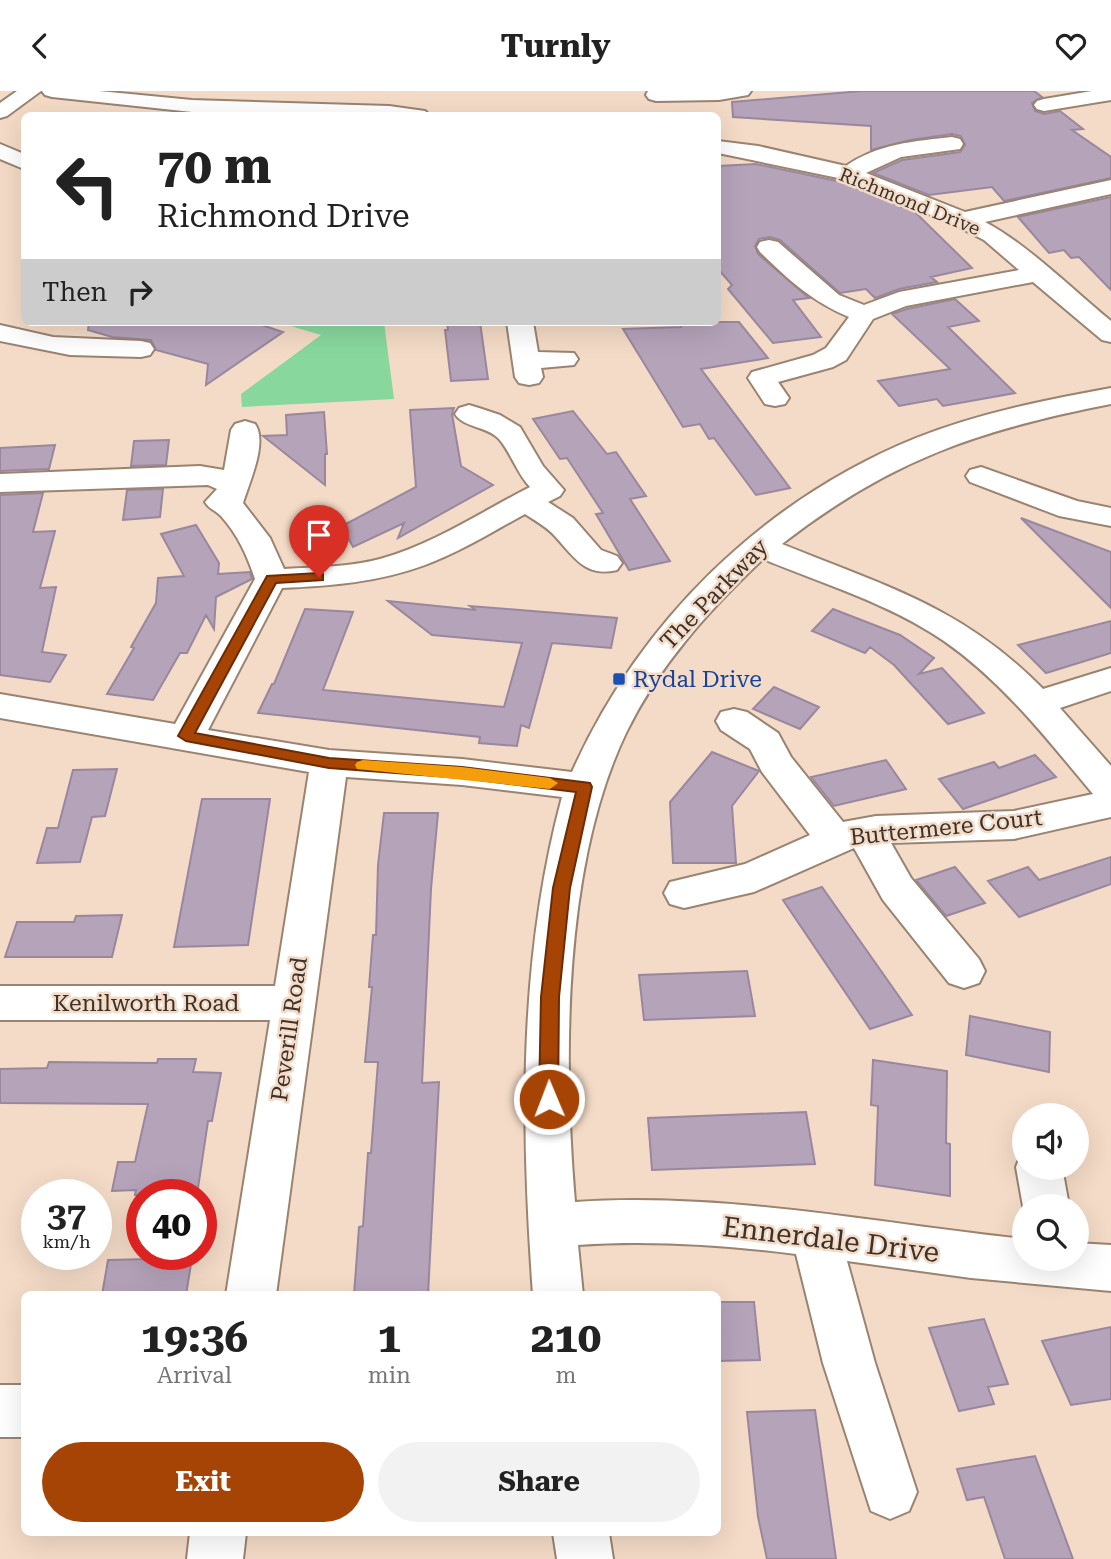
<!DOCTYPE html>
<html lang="en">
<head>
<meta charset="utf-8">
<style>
	:root { --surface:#fff; --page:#f2f2f2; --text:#222; --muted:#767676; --accent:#a64405 }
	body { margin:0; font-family:"Roboto Serif",serif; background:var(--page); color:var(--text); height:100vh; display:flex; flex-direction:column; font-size:26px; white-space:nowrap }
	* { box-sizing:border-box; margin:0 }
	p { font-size:23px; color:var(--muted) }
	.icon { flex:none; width:38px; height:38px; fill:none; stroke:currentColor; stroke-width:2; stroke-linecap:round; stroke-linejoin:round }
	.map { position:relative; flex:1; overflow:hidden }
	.drawer { position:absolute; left:21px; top:1200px; width:700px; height:245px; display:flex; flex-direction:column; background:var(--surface); border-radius:10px; box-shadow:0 7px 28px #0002 }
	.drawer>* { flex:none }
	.top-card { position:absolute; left:21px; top:21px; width:700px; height:214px; border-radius:10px; box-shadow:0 7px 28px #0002; background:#fff; color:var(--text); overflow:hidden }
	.fabs { position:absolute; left:1012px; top:1012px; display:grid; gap:14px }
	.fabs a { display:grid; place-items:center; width:77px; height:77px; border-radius:50%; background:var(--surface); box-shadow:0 7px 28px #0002; font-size:35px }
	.speed { position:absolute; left:21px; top:1088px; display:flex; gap:14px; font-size:35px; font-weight:700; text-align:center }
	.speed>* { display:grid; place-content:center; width:91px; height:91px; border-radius:50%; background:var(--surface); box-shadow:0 7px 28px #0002; line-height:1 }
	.speed small { font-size:18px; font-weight:400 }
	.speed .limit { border:10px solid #d22; background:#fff; color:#111 }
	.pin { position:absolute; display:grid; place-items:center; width:60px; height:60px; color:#fff; margin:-72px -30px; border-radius:50% 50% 50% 0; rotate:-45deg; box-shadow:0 0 7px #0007 }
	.pin .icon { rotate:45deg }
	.me { position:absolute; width:77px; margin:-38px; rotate:359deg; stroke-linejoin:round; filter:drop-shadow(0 0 5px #0008) }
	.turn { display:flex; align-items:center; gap:24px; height:147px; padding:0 21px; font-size:32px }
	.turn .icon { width:91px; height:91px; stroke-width:2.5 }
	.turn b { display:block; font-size:49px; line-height:60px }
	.then { display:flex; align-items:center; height:66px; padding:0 21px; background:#0003; gap:14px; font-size:26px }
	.eta { display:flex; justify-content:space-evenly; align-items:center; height:119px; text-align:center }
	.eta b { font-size:42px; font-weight:700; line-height:49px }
	.button { display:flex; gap:14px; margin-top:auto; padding:14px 21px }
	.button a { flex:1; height:80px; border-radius:42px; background:var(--accent); color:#fff; font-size:28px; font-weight:700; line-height:80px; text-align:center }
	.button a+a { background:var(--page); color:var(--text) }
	header { display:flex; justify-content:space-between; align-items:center; height:91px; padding:0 21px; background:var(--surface); font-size:32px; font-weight:700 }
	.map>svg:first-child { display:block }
</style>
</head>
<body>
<header><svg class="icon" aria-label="back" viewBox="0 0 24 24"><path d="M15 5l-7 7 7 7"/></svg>Turnly<svg class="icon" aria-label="heart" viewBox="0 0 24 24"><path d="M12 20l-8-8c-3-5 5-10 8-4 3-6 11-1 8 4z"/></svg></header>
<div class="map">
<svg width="1111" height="1468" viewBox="0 0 1111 1468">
	<rect width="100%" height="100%" fill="#f4dbc7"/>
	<path fill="#88d89e" d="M277,231H384L394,308L242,316L241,303L321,244Z"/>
	<path fill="#b5a3ba" stroke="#99879e" stroke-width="2" d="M862,0H1034L1042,6L1032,12L1035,20L1044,23L1060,20L1083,38L1072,39L1111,66V87L1004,110L992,96L929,104L873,82L902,69L960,61L965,54L961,45L952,43L910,49L871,59V35L733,26L732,11Z
		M756,73L842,91L915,121L972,177L931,186L937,191L899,198L875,207L866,198L840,202L780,149L770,146L759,148L755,155L758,163L809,207L793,209L821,246L773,252L728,198L732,194L718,178V75Z
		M1111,106V199L1079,166L1071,167L1064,159L1049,162L1018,126Z
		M955,208L979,230L948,236L1015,302L943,315L937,308L899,315L878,290L950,278L892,223L907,218Z
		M89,231H253L283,241L206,294L208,273L156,259L151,249L112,246L88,239Z
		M447,231H480L488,288L451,290L445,239H448Z
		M680,231H739L768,267L701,278L790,397L756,404L714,347L709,348L700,333L683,336L623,238L681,236Z
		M454,317L452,323L461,375L493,394L398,447L404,432L353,456L342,435L416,396L410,319Z
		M573,320L607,363L616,361L646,405L630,408L670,470L629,479L596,423L603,422L567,367L560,368L533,328Z
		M324,321L327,363H325V394L263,345L287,344L286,324Z
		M169,349L166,374L131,375L134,350Z
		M55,354L49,378L0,380V357Z
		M163,398L160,426L123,429L127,399Z
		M43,402L33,441L55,440L40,497L56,496L42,561L66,564L50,591L0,584V404Z
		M1021,427L1111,461V517Z
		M196,434L219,472L218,483L250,481L252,488L216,506L214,538L206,524L187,562H180L153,609L107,603L134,557L131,556L156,512L158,487L184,485L161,443Z
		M388,510L476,519L470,515L617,527L611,557L552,552L529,637L521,634L517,655L479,652L480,646L258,622L272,593H274L305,518L353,521L323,599L504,616L522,552L432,544Z
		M833,518L900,544L934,567L919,583L942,577L984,622L948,633L894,574L870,556L865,562L812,540Z
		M1111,530V562L1046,582L1018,554Z
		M774,596L819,616L800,638L753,618Z
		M712,661L759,680L732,715L736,772H673L670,711Z
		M1035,664L1056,686L963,718L939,688L994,671L999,677Z
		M886,669L906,698L834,715L811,686Z
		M117,678L105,725L92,726L80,771L37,772L47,737H58L73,679Z
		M202,708H270L248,854L174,856Z
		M384,722H438L431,798L422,992L439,991L428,1204H354L359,1136L363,1135L368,1062H371L378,971H365L372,896H369L373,844H376L378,774Z
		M1111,766V793L1019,826L988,790L1028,776L1039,789Z
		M955,776L985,812L946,825L916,789Z
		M822,796L912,924L870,938L783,809Z
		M122,824L112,866H5L17,831H74L76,825Z
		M747,880L755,925L644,929L639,884Z
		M970,925L1050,941L1049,981L966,964Z
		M158,968H196L193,981L221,982L212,1030H208L197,1104H135L136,1099L112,1100L118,1071H135L148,1013L0,1012V978L47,977L49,971L157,972Z
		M873,969L947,980L946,1052L950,1053V1105L875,1094L878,1015L871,1014Z
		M806,1021L815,1073L652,1079L648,1027Z
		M192,1167L186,1204H102L108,1169Z
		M718,1211H754L760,1269L718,1270Z
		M984,1228L1008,1293L988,1296L994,1313L959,1320L929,1237Z
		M1111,1236V1308L1071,1314L1042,1250Z
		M815,1319L836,1468H767L758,1426L747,1321Z
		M1035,1365L1073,1468H1005L984,1406L967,1409L957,1378Z"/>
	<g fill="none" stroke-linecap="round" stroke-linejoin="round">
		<g stroke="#9a8371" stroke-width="4">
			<path id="minor" d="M17,0H41L7,25L0,27V12Z
				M42,0H99L192,9L389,15L425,20L429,24L192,21L52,6L45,4Z
				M648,0H751L748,4L719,9L656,10L649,8L646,4Z
				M1092,0H1111V9L1044,20L1037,18L1034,14L1037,10L1044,8Z
				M952,46L960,48L963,53L960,58L901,66L866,82L965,121L1111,89V103L985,131C1027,153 1073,199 1111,230V251L1102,249L1033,191L906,215L873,228L846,269L833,276L778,291L789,307L785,313L775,315L765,313L748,287L752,281L813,264L826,257L849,226C811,210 789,189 760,161L757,156L760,151L769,149L778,151L839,204L864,214L899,201L1019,179L984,149L955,134L843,88L718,62V50L758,55L846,75C877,53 915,50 952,46Z
				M0,53L24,63V78L0,68Z
				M507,231H533L538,261L574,262L578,268L574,274L541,277L543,286L539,292L529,294L519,292L515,286Z
				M0,234L53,246L141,250L150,252L154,258L150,264L141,266L70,264L0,250Z
				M1111,297V313C978,339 890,369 782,453C885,495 963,516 1043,598L1111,577V600L1060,617L1111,675V726L1014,748L891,752L911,787L979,868L985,880L979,892L964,897L949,892L883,809L854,757L754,801L684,817L670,813L664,802L670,791L745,773L810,744L762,681L750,658L721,639L716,630L721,621L734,618L747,621L778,642L791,666L843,731L876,725L1014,720L1093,703C1047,648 1003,591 944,550C890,513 824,493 763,468C709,519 659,574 626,642C563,773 563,968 575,1111C726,1101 874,1132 1024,1148V1167H1076V1152L1111,1154V1200L971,1187L847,1170L875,1272L917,1401L909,1420L890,1428L871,1420L823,1272L796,1163C724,1154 651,1149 578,1154L583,1204H533C521,1038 518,869 562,706L462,694L346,686L276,1204H226L270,929H0V895H275L309,681L0,627V603L175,633L255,488C247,464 238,444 221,425C215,419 209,418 205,411L217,398L208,394L0,401V383L200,375L224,379L231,339L235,333L245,330L255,333C268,351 249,392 243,412L270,447L284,478C316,476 349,476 380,468C434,453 481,421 530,396C517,382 511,362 499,348C487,335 464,337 455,323L459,317L469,314L479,317L500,324L520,336L543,375L564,399L560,405L548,411L573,427L601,459L617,465L622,472L617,479C584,487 573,464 553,443C545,435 534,429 525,423C492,441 460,461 425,474C379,491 331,495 282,497L208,639L329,659L462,668L572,681C639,531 763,409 916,347C979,322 1045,309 1111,297Z
				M981,376L1077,410L1111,417V435L1059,425L970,391L966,385L970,379Z
				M1022,1061L1024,1076H1062L1069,1115H1024V1121L1016,1076Z
				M0,1294H24V1346H0Z
				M190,1442H246L243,1468H187Z
				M553,1442H609L613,1468H557Z"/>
		</g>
		<use href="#minor" fill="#fff" fill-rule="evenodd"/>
	</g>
	<path fill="#a64405" stroke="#6c2c03" stroke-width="2" d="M319,482L323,483V489L276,492L195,642L329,667L462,676L590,692L592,696L570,797L559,906L558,1008L555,1014L549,1016L542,1014L539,1008L541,906L553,797L576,701L462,687L329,677L186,650L178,645L267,485Z"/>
	<path fill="#f59e0b" d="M363,669L462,676L550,687L558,692L550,698L357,678L355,674L357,671Z"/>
	<rect fill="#1a4fb4" stroke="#f4dbc7" stroke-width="2.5" x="612" y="581" width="14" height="14" rx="3.5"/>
	<g text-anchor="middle" stroke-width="5" stroke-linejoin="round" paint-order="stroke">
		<g font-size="19" fill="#3c322a" stroke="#f4dbc7">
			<text transform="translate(910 110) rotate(22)" y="7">Richmond Drive</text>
		</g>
		<g font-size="23" fill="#3c322a" stroke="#f4dbc7">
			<text transform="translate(714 503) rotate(-46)" y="8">The Parkway</text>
			<text transform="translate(946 736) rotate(-6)" y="8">Buttermere Court</text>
			<text x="146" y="920">Kenilworth Road</text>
			<text transform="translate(289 938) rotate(-82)" y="8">Peverill Road</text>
		</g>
		<g font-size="23" fill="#164399" stroke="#f4dbc7" text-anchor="start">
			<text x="633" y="596">Rydal Drive</text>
		</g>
		<g font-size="28" fill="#3c322a" stroke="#f4dbc7">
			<text transform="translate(831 1148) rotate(7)" y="10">Ennerdale Drive</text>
		</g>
	</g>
</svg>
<div class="fabs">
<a><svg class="icon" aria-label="sound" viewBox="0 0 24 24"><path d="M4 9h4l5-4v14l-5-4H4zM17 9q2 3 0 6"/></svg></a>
<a><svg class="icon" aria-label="search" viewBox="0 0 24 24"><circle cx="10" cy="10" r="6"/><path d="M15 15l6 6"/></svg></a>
</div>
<div class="speed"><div>37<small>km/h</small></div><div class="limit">40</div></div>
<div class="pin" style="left:319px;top:486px;background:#d93025"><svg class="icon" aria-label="arrive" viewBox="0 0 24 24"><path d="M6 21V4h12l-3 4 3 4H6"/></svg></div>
<svg class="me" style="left:549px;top:1008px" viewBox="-20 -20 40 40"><circle r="17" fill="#a64405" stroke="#fff" stroke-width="3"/><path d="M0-11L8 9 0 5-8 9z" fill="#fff"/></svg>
<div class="top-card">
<div class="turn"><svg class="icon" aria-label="left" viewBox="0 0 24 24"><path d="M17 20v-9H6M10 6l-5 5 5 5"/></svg><div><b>70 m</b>Richmond Drive</div></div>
<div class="then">Then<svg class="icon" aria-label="right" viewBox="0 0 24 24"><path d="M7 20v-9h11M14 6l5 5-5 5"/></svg></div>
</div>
<section class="drawer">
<div class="eta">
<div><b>19:36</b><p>Arrival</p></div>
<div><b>1</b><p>min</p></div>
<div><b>210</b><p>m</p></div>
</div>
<div class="button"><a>Exit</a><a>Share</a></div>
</section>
</div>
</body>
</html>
